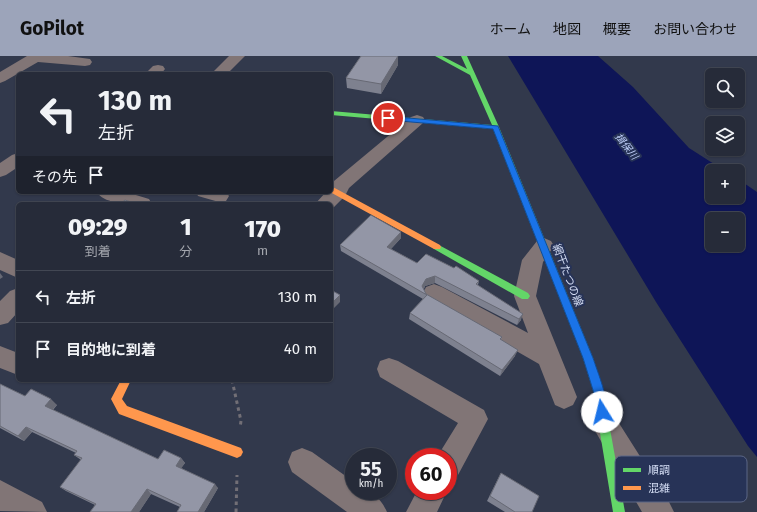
<!DOCTYPE html>
<html lang="ja">
<head>
<meta charset="utf-8">
<style>
	:root { --surface:#262b39; --page:#2e3341; --text:#f1f3f6; --muted:#a4a7ae; --line:#424753; --accent:#9ca4ba }
	body { margin:0; font-family:"Fira Sans","Noto Sans JP",sans-serif; background:var(--page); color:var(--text); height:100vh; display:flex; flex-direction:column; font-size:15px; white-space:nowrap }
	* { box-sizing:border-box; margin:0 }
	p { font-size:13px; color:var(--muted) }
	.icon { flex:none; width:22px; height:22px; fill:none; stroke:currentColor; stroke-width:2; stroke-linecap:round; stroke-linejoin:round }
	.map { position:relative; flex:1; overflow:hidden }
	.panel { position:absolute; left:16px; top:146px; width:317px; height:180px; display:flex; flex-direction:column; background:var(--surface); border-radius:6px; box-shadow:0 1px 3px #0004,0 0 0 1px var(--line) }
	.panel>* { flex:none }
	.top-card { position:absolute; left:16px; top:16px; width:317px; height:122px; border-radius:6px; box-shadow:0 1px 3px #0004,0 0 0 1px var(--line); background:#262b39; color:var(--text); overflow:hidden }
	.buttons { position:absolute; left:705px; top:12px; display:grid; gap:8px }
	.buttons a { display:grid; place-items:center; width:40px; height:40px; border-radius:6px; background:var(--surface); box-shadow:0 1px 3px #0004,0 0 0 1px var(--line); font-size:20px }
	.speed { position:absolute; left:345px; top:392px; display:flex; gap:8px; font-size:20px; font-weight:700; text-align:center }
	.speed>* { display:grid; place-content:center; width:52px; height:52px; border-radius:50%; background:var(--surface); box-shadow:0 1px 3px #0004,0 0 0 1px var(--line); line-height:1 }
	.speed small { font-size:10px; font-weight:400 }
	.speed .limit { border:6px solid #d22; background:#fff; color:#111 }
	.pin { position:absolute; display:grid; place-items:center; width:34px; height:34px; color:#fff; margin:-17px; border:2px solid #fff; border-radius:50%; box-shadow:0 1px 4px #0007 }
	.me { position:absolute; width:44px; margin:-22px; rotate:351deg; stroke-linejoin:round; filter:drop-shadow(0 0 3px #0008) }
	.turn { display:flex; align-items:center; gap:14px; height:84px; padding:0 16px; font-size:18px }
	.turn .icon { width:52px; height:52px; stroke-width:2.5 }
	.turn b { display:block; font-size:28px; line-height:34px }
	.then { display:flex; align-items:center; height:38px; padding:0 16px; background:#0003; gap:8px; font-size:15px }
	.eta { display:flex; justify-content:space-evenly; align-items:center; height:68px; text-align:center }
	.eta b { font-size:24px; font-weight:800; line-height:28px }
	ul { padding:0; list-style:none }
	li { display:flex; align-items:center; gap:12px; height:52px; padding:0 16px; border-top:1px solid var(--line) }
	li div { flex:1 }
	li b { display:block; font-size:15px }
	li em { font-style:normal }
	header { display:flex; align-items:center; gap:24px; box-sizing:border-box; height:56px; padding:0 20px; background:var(--accent); color:#111 }
	header strong { font-size:19px }
	nav { display:flex; gap:22px; margin-inline-start:auto; font-size:14px }
	.map>svg:first-child { display:block }
</style>
</head>
<body>
<header>
<strong>GoPilot</strong>
<nav><a>ホーム</a><a>地図</a><a>概要</a><a>お問い合わせ</a></nav>
</header>
<div class="map">
<svg width="757" height="456" viewBox="0 0 757 456">
	<rect width="100%" height="100%" fill="#32394c"/>
	<path fill="#0e1557" fill-rule="evenodd" d="M508,0H598L633,31L689,92L725,115H712V141H738V123L757,136V401L748,390L656,246ZM712,163H738V189H712Z"/>
	<g fill="none" stroke-linecap="round" stroke-linejoin="round">
		<path stroke="#726f76" stroke-width="3" stroke-dasharray="3.5 3.5" stroke-linecap="butt" d="M232,324L241,365L240,372
			M236,456L237,419"/>
		<path fill="#817576" fill-rule="evenodd" d="M27,0H68L90,3L92,6L90,9L85,10L38,6L5,25L0,27V16Z
			M229,0H245L227,18H211Z
			M158,9L163,10L165,13L161,18H145L153,10Z
			M417,59L423,61L425,64L423,67L349,132L345,140L332,153L331,148H315L326,136H331V130L334,125L411,61Z
			M18,97V111L6,119L0,121V107L12,99Z
			M97,136H126L149,143L152,148C137,148 105,150 97,136Z
			M196,136H226L229,140L226,145L219,146L198,140Z
			M544,182L551,185L554,190L543,206L536,240L577,341L573,349L564,353L555,349L539,308L426,243L423,237L426,231L434,228L442,231L528,277L514,240L522,204L537,185Z
			M0,196L18,204V222L0,214Z
			M18,232V256L8,267L0,269V245L10,235Z
			M0,290L18,297V319L0,312Z
			M389,302L398,305L484,354L488,363L458,419L448,423V401H437L458,367L380,321L377,313L380,305Z
			M607,360L617,364L669,446L674,456H642L594,373L597,364Z
			M302,392L312,396L354,426V435C371,435 380,440 387,456H347L292,416L288,406L292,396Z
			M0,424L42,446L47,456L0,455Z
			M417,435H447L437,456H406Z"/>
		<path fill="#63d668" fill-rule="evenodd" d="M435,0H442L467,13L461,0H467L499,71L593,302L603,334L625,456H613L593,334L583,302L493,73L331,59V55L492,69L470,19Z
			M437,188L528,237L530,240L528,243H522L434,193L433,191L434,189Z"/>
		<path fill="#ff974d" fill-rule="evenodd" d="M331,130L440,189L441,191L440,193H434L330,136Z
			M121,324H131L122,343L127,350L241,392L243,396L241,400L237,402L119,358L111,343Z"/>
	</g>
	<path fill="#7e818f" d="M361,0H398V9L381,38L347,32L346,22Z
		M401,176V182L391,193L417,207L479,225L478,229L521,264L517,269L435,227L425,230L424,233L426,238L502,281L501,284L515,300L500,320L409,263L410,257L423,243L341,195L340,189Z
		M0,328L25,340L57,349L53,354L158,403L181,402L185,407L181,412L218,432L204,456H177L180,451L151,438L139,456H90L95,449L66,435L60,431L81,404L74,399L76,397L32,376L24,385L0,372Z
		M501,417L532,456H505L487,445Z"/>
	<path fill="#676974" d="M398,0V9L381,38V28Z
		M401,176V182L387,197V191Z
		M0,217L3,221L0,223Z
		M435,220V227L425,230L422,236V230L426,223Z
		M340,239V246L331,255V248Z
		M523,258L521,264L517,269L519,263Z
		M518,294L515,300L500,320L502,314Z
		M51,343L57,349L51,355L45,350Z
		M26,371L32,376L24,385L18,380Z
		M181,402L185,407L180,414L176,410Z
		M215,428L218,432L204,456H198Z
		M147,433L151,438L139,456H131Z"/>
	<path fill="#9396a6" stroke="#676974" d="M361,0H398L381,28L346,22Z
		M125,144L137,148H120Z
		M371,159L401,176L387,191L417,207L426,198L454,212L456,210L479,225L476,228L523,258L519,263L435,220L426,223L422,230L426,238L502,281L500,283L518,294L502,314L410,257L427,239L340,189Z
		M331,234L340,239L331,248Z
		M0,328L25,340L31,333L51,343L45,350L158,403L164,394L181,402L176,410L215,428L198,456H177L181,449L147,433L131,456H90L96,448L60,431L82,402L74,399L77,395L26,371L18,380L0,370Z
		M501,417L539,440L532,456H515L490,440Z"/>
	<path fill="#1a73e8" stroke="#114b97" d="M386,60L498,70L593,302C597,315 611,347 605,359L602,361L598,359L593,334L583,302L493,73L388,64L386,63Z"/>
	<g text-anchor="middle" stroke-width="4" stroke-linejoin="round" paint-order="stroke">
		<g font-size="10" font-style="italic" fill="#c1d1fc" stroke="#273357">
			<text transform="translate(627 90) rotate(51)" y="4">揖保川</text>
		</g>
		<g font-size="11" fill="#d5def5" stroke="#273357">
			<text transform="translate(568 219) rotate(69)" y="4">網干たつの線</text>
		</g>
	</g>
	<rect x="615" y="400" width="132" height="46" rx="6" fill="#273357" stroke="#5b6686" stroke-width="1"/>
	<rect x="623" y="412" width="18" height="4" fill="#63d668"/>
	<rect x="623" y="430" width="18" height="4" fill="#ff974d"/>
	<g font-size="11" fill="#d5def5">
		<text x="648" y="418">順調</text>
		<text x="648" y="436">混雑</text>
	</g>
</svg>
<div class="buttons">
<a><svg class="icon" aria-label="search" viewBox="0 0 24 24"><circle cx="10" cy="10" r="6"/><path d="M15 15l6 6"/></svg></a>
<a><svg class="icon" aria-label="layers" viewBox="0 0 24 24"><path d="M12 4l9 5-9 5-9-5zM3 14l9 5 9-5"/></svg></a>
<a>+</a>
<a>−</a>
</div>
<div class="speed"><div>55<small>km/h</small></div><div class="limit">60</div></div>
<div class="pin" style="left:388px;top:62px;background:#d93025"><svg class="icon" aria-label="arrive" viewBox="0 0 24 24"><path d="M6 21V4h12l-3 4 3 4H6"/></svg></div>
<svg class="me" style="left:602px;top:356px" viewBox="-20 -20 40 40"><circle r="19" fill="#fff"/><path d="M0-13L10 11 0 6-10 11z" fill="#1a73e8"/></svg>
<div class="top-card">
<div class="turn"><svg class="icon" aria-label="left" viewBox="0 0 24 24"><path d="M17 20v-9H6M10 6l-5 5 5 5"/></svg><div><b>130 m</b>左折</div></div>
<div class="then">その先<svg class="icon" aria-label="arrive" viewBox="0 0 24 24"><path d="M6 21V4h12l-3 4 3 4H6"/></svg></div>
</div>
<section class="panel">
<div class="eta">
<div><b>09:29</b><p>到着</p></div>
<div><b>1</b><p>分</p></div>
<div><b>170</b><p>m</p></div>
</div>
<ul>
<li><svg class="icon" aria-label="left" viewBox="0 0 24 24"><path d="M17 20v-9H6M10 6l-5 5 5 5"/></svg><div><b>左折</b></div><em>130 m</em></li>
<li><svg class="icon" aria-label="arrive" viewBox="0 0 24 24"><path d="M6 21V4h12l-3 4 3 4H6"/></svg><div><b>目的地に到着</b></div><em>40 m</em></li>
</ul>
</section>
</div>
</body>
</html>
